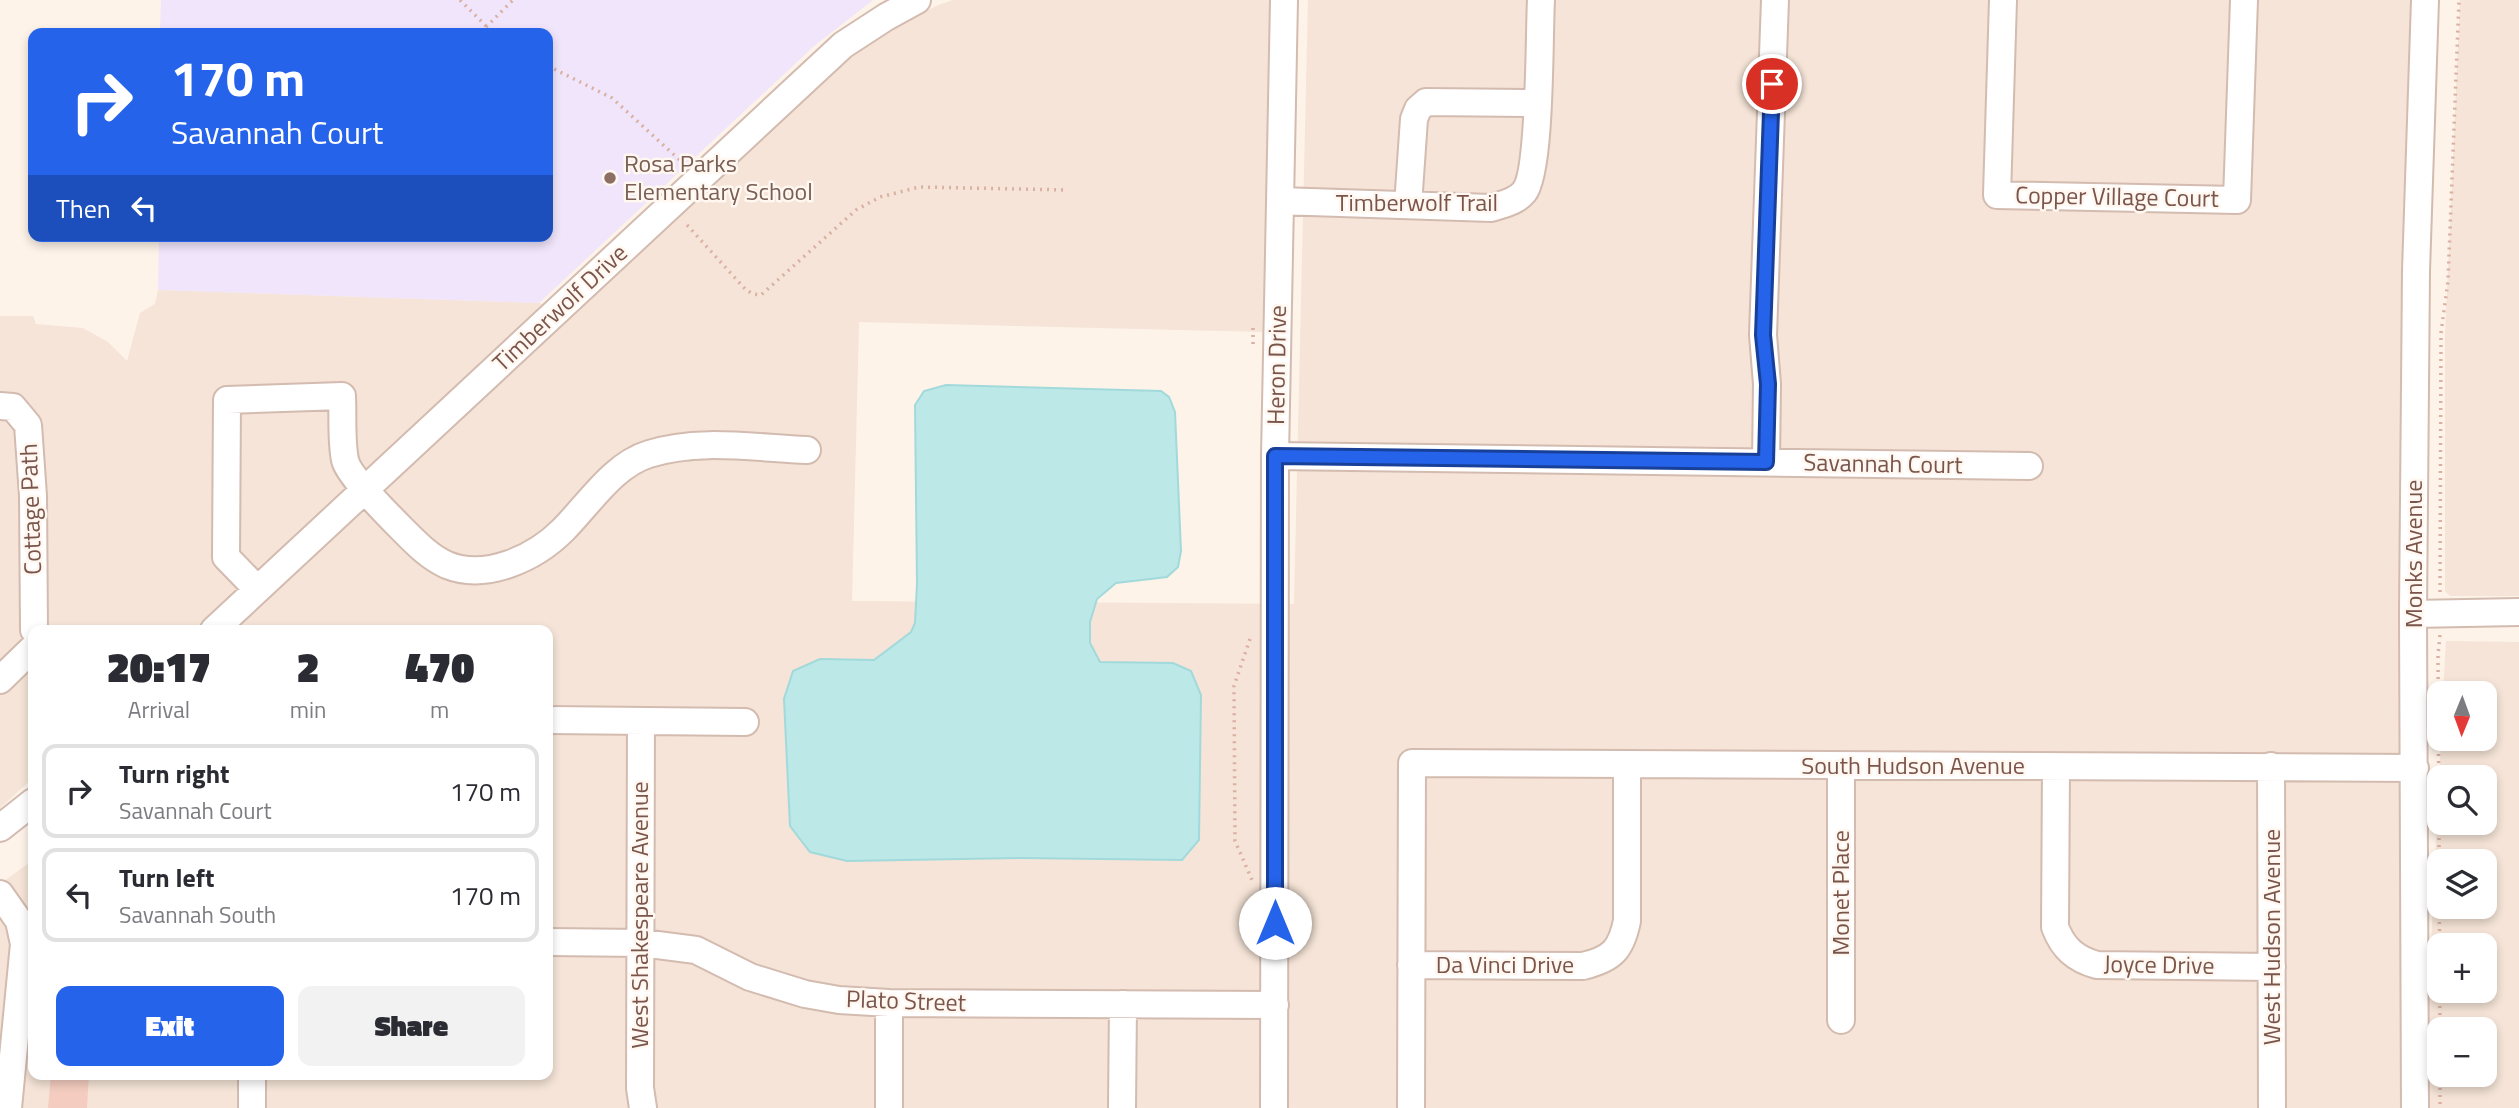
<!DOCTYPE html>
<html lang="en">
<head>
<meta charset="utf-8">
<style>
	:root { --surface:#fff; --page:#f2f2f3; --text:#2b2b33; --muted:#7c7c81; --line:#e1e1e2; --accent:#2563eb }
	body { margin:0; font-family:"Titillium Web",sans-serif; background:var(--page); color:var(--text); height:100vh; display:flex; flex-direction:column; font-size:26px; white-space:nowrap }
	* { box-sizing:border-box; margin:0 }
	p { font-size:23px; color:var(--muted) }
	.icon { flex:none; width:38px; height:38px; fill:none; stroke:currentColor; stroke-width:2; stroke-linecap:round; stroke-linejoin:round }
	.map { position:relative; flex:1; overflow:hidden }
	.drawer { position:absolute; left:28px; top:625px; width:525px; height:455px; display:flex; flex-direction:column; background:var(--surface); border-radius:14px; box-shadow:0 4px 10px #0003 }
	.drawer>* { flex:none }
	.guide { position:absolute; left:28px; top:28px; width:525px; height:214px; border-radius:14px; box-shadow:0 4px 10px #0003; background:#2563eb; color:#fff; overflow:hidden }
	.needle { width:46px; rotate:181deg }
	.tools { position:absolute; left:2427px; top:681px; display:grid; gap:14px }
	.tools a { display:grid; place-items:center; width:70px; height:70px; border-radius:14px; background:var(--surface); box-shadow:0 4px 10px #0003; font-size:35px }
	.pin { position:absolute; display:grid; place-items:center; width:60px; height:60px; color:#fff; margin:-30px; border:4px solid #fff; border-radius:50%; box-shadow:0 2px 7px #0007 }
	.me { position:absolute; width:77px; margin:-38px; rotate:0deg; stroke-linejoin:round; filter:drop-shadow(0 0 5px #0008) }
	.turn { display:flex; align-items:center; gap:24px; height:147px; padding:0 28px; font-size:32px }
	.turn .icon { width:91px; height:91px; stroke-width:2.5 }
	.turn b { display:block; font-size:49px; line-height:60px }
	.then { display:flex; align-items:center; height:66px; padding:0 28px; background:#0003; gap:14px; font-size:26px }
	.eta { display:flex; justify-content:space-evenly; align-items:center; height:119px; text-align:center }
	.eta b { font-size:42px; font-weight:800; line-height:49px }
	.action { display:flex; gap:14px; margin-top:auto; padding:14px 28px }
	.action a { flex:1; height:80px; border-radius:14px; background:var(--accent); color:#fff; font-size:28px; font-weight:800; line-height:80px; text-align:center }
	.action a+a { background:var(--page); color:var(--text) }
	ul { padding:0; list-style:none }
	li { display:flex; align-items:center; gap:21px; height:94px; margin:0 14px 10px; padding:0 14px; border:4px solid var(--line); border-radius:14px }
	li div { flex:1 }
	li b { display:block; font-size:26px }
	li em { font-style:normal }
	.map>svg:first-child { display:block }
</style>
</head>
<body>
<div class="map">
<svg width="2519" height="1108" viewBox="0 0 2519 1108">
	<rect width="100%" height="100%" fill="#fdf3e9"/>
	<path fill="#f5e4d7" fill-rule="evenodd" d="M953,0H1272L1264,332L859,322L852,601L1294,604L1308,0H2430L2414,1108H0V884L33,860V1074H548V630H230L865,43L936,6Z
		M2460,0H2519V596H2450L2445,591V336Z
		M158,290L539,303L549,306L200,630H33V778L0,808V316H33L36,324L83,328L108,342L127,361L140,313L155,304Z
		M2446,641L2519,642V1108H2423L2441,739L2485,738V693H2443ZM2440,777H2485V822H2440ZM2440,861H2485V906H2440ZM2440,945H2485V990H2440ZM2440,1029H2485V1074H2440Z"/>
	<path fill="#f0e5fa" d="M161,0H873L813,47L539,303L158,290L159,236H548V33H160Z"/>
	<path fill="#bce8e8" stroke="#a2d9db" stroke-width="2" d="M946,385L1161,391L1169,397L1175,412L1181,551L1178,567L1167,577L1116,583L1097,599L1090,622V643L1100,662L1173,663L1191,671L1201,695L1199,840L1182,860L1022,858L847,861L810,852L790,826L784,699L793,671L820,659L874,660L911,632L915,623L917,584L915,405L924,391Z"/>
	<path fill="#f4cdc0" d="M51,1074H89L87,1108H48Z"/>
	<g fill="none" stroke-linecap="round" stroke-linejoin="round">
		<g stroke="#d3bbb0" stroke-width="30">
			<path id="minor" d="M2003,0L1997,195L2237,200L2244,0
				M1280,201L1491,208C1503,204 1516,202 1524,192C1541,172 1539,33 1541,0
				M1408,205L1414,119L1418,109L1426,102L1537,103
				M0,406L13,407L28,425L33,496L34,630
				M1275,456L2029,466
				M1766,462L1767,384L1763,335L1775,0
				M257,589L226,557L227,400L342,396C343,417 341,440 345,460C348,475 389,516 402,529C416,543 429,557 447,565C486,581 535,558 563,530C589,504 613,465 649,454C699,438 755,448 807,450
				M2413,614L2519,612
				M214,630L843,45L886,17L917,0
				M0,680L33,648
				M548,720L745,722
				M641,721L640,1088L643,1108
				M2271,766L2272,1108
				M2056,767L2055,927C2063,948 2075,959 2097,965L2272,967
				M0,828L33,802
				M0,894L19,921L24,944L8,1108
				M548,942L642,943L696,950L750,977L805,994L839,1000L889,1003L1275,1005
				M1411,965L1583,966C1612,959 1621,950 1627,921V764
				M1841,1020V766
				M252,1108V1074
				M889,1108V1003
				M1122,1108L1123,1004
				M1274,1108L1275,456L1284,0
				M1411,1108L1412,763L2415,768
				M2415,1108L2413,614L2416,271L2425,0"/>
		</g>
		<path stroke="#dab0a2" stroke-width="3.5" stroke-dasharray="2 5" stroke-linecap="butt" d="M460,0L493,33
			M486,27L513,0
			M548,66L612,98L684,164
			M687,225L746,290L753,294L761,295L856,210L880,197L919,187L1068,190
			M1253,344V324
			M2440,592L2441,333L2448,281L2459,0
			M1250,639L1234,686L1235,841L1252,880
			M2440,1036L2438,655L2440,635
			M2440,1074V1108"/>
		<use href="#minor" stroke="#fff" stroke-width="26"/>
	</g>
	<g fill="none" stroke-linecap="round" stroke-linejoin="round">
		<g stroke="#184099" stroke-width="18">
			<path id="route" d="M1275,923V456L1766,462L1768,384L1763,335L1772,84"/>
		</g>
		<use href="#route" stroke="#2563eb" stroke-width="12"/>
	</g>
	<circle fill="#8d6e63" stroke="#fff7f0" stroke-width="2.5" cx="610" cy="178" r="7"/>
	<g text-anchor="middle" stroke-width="5" stroke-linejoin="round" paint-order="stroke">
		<g font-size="24" fill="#785e54" stroke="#fff7f0" text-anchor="start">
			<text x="624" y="172">Rosa Parks<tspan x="624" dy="28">Elementary School</tspan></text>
		</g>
		<g font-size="24" fill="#7a554b" stroke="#fff7f0">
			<text transform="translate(2117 197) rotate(1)" y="8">Copper Village Court</text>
			<text x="1417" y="211">Timberwolf Trail</text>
			<text transform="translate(560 308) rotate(-43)" y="8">Timberwolf Drive</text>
			<text transform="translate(1277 365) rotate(-89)" y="8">Heron Drive</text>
			<text transform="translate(1883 464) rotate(1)" y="8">Savannah Court</text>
			<text transform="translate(31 509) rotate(-92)" y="8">Cottage Path</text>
			<text transform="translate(2414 554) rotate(-90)" y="8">Monks Avenue</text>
			<text x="1913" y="774">South Hudson Avenue</text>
			<text transform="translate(1841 893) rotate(-90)" y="8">Monet Place</text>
			<text transform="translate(640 915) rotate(-90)" y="8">West Shakespeare Avenue</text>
			<text transform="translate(2272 937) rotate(-90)" y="8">West Hudson Avenue</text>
			<text x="1505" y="973">Da Vinci Drive</text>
			<text transform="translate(2159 965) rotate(1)" y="8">Joyce Drive</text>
			<text transform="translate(906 1001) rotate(2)" y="8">Plato Street</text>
		</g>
	</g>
</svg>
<div class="tools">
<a><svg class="needle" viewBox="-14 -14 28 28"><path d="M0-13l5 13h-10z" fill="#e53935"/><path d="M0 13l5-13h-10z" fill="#7c7c81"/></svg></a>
<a><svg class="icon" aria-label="search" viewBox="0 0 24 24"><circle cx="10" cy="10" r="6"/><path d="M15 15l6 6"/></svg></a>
<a><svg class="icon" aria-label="layers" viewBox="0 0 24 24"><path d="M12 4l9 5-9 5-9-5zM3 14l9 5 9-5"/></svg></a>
<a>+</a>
<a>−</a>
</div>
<div class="pin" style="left:1772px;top:84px;background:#d93025"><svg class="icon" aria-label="arrive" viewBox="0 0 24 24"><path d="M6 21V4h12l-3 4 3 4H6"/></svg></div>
<svg class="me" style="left:1275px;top:923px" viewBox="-20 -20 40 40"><circle r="19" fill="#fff"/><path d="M0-13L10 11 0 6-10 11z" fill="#2563eb"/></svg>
<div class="guide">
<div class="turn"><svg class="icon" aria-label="right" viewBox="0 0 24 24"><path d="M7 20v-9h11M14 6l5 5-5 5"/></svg><div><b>170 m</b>Savannah Court</div></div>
<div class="then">Then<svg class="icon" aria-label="left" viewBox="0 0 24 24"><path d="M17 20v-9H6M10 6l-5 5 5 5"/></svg></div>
</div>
<section class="drawer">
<div class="eta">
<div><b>20:17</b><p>Arrival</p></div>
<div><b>2</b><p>min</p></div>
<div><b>470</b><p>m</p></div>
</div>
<ul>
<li><svg class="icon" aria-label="right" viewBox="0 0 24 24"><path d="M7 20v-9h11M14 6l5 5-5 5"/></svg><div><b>Turn right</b><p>Savannah Court</p></div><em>170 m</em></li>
<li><svg class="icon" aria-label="left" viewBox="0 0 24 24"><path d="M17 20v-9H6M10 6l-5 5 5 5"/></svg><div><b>Turn left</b><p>Savannah South</p></div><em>170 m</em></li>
</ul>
<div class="action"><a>Exit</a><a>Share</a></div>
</section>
</div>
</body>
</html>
